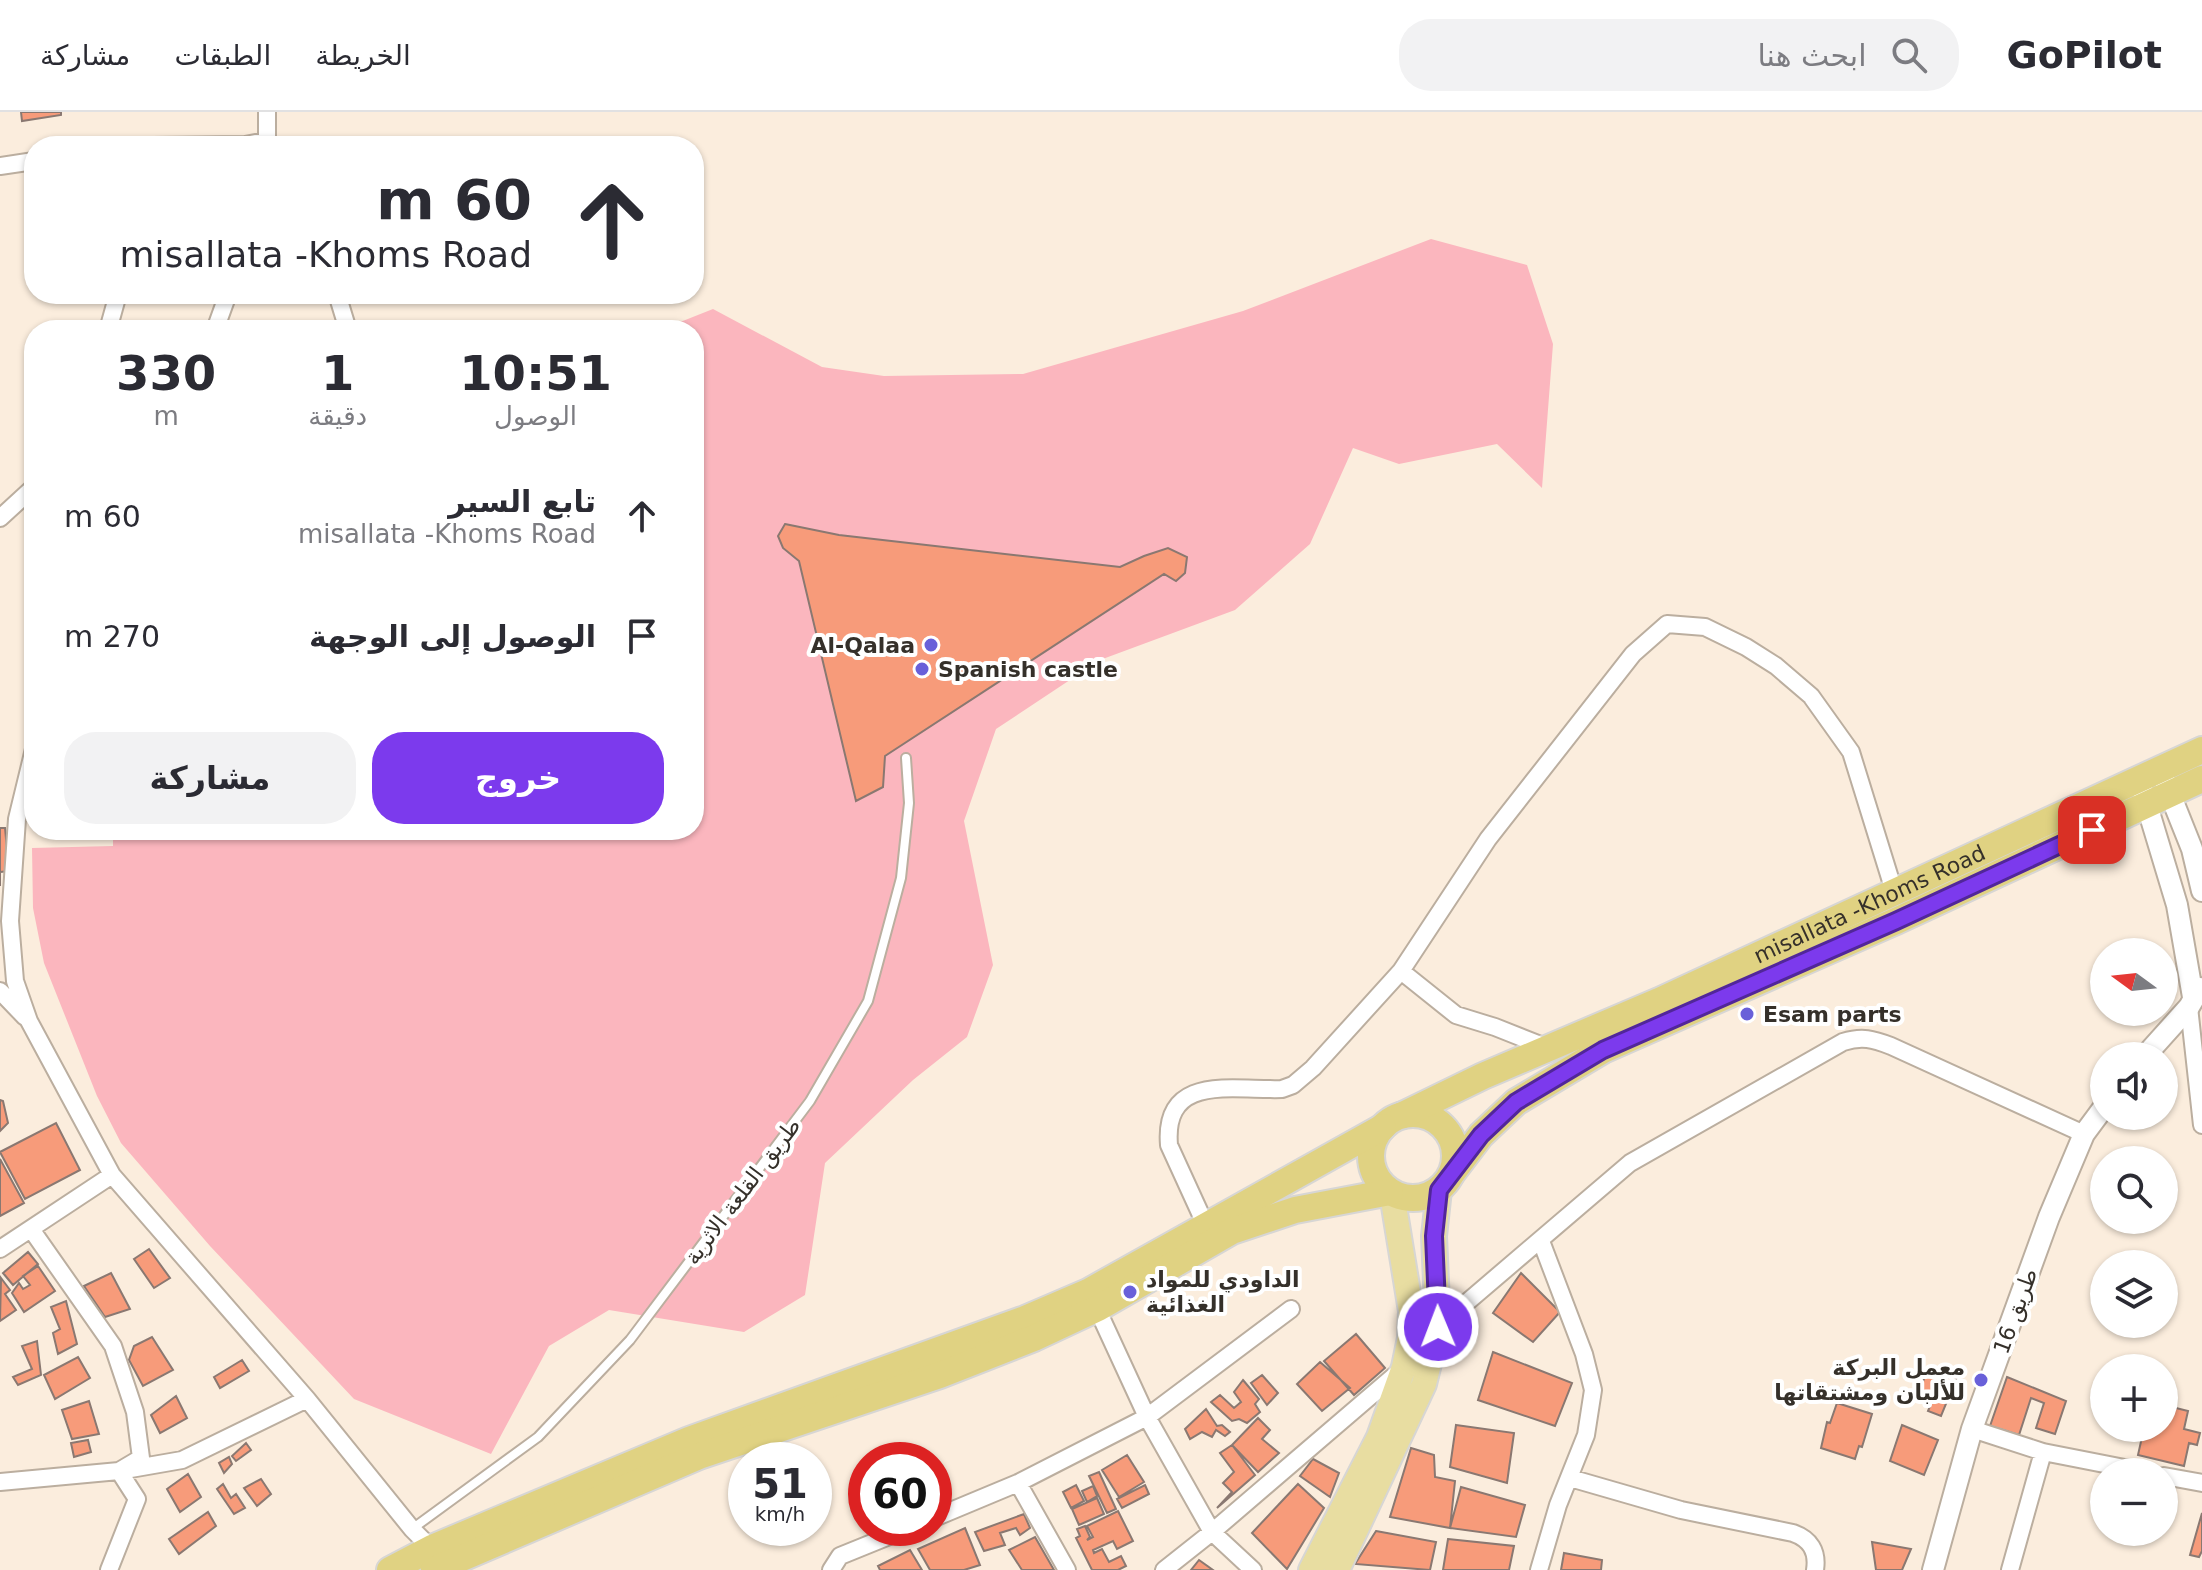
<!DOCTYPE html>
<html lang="ar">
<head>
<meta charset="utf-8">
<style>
	:root { --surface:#fff; --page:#f2f2f3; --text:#2b2b33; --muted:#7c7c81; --line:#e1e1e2; --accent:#7c3aed }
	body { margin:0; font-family:"DejaVu Sans","Noto Sans Arabic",sans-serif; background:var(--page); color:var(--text); direction:rtl; height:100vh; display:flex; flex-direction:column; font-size:30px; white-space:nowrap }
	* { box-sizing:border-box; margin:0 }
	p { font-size:26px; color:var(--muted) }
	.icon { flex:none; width:44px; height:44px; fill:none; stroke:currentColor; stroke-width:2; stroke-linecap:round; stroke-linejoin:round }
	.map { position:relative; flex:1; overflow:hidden; direction:ltr }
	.sheet { position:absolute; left:24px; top:208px; width:680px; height:520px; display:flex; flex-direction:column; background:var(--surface); border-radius:32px; box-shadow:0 2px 6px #0004; direction:rtl }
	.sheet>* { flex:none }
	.top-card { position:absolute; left:24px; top:24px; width:680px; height:168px; border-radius:32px; box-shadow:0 2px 6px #0004; direction:rtl; background:#fff; color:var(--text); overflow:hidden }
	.needle { width:52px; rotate:285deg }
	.tools { position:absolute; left:2090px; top:826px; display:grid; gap:16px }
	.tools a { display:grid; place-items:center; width:88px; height:88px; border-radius:50%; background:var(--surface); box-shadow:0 2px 6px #0004; font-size:40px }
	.speed { position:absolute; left:728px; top:1330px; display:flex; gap:16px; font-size:40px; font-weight:700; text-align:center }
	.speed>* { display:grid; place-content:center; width:104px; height:104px; border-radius:50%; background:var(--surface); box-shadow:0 2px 6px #0004; line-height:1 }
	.speed small { font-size:20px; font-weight:400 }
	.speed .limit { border:12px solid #d22; background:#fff; color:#111 }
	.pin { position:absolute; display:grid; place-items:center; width:68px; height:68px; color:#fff; margin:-34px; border-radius:16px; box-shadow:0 4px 12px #0006 }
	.me { position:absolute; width:88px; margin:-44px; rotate:359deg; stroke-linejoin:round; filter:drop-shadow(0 0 6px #0008) }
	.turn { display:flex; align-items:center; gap:28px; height:168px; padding:0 40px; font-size:36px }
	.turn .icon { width:104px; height:104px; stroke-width:2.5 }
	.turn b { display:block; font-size:56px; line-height:68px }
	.eta { display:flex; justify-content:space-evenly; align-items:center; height:136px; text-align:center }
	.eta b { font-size:48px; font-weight:700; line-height:56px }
	.cta { display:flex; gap:16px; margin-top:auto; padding:16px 40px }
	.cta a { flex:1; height:92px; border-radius:32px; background:var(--accent); color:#fff; font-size:32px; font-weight:700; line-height:92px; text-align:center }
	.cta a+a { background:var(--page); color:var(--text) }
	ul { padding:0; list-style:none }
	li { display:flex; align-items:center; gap:24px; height:120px; padding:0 40px }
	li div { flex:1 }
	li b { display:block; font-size:30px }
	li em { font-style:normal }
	header { display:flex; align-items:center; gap:48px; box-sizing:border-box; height:112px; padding:0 40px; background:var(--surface); border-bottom:2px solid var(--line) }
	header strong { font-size:38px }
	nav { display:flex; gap:44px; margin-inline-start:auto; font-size:28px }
	.search { width:560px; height:72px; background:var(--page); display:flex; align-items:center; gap:20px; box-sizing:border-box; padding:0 28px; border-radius:32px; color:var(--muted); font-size:30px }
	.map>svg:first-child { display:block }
</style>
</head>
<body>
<header>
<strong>GoPilot</strong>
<div class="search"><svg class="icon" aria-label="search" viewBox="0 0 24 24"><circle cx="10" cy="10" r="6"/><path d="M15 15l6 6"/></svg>ابحث هنا</div>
<nav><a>الخريطة</a><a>الطبقات</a><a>مشاركة</a></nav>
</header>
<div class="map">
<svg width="2202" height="1458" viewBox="0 0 2202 1458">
	<rect width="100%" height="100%" fill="#fbeddd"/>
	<path fill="#fbb6be" d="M1431,127L1527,153L1553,232L1542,376L1497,332L1399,352L1353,336L1310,432L1235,498L1100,548L996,617L964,709L993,853L967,925L913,968L825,1051L805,1183L744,1220L609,1198L549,1234L491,1342L354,1287L210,1134L121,1031L97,984L44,851L33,796L32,736L113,734V718H694V218H660L713,197L822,255L884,264L1023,262L1243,199Z"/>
	<path fill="#f79b7a" stroke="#8a7871" stroke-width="2" d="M21,0H61V3L22,9Z
		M785,412L839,423L1120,455L1144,444L1168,436L1187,445L1185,461L1176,469L1164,462L885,644L883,675L856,689L799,449L783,436L778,424Z
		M0,716H5L9,759L0,760V774Z
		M0,988L3,989L8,1011L0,1019Z
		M56,1011L80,1058L25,1087L0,1040Z
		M0,1047L24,1091L0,1104Z
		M149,1137L170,1166L154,1176L134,1147Z
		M28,1140L38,1152L13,1173L3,1161Z
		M38,1154L55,1179L24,1200L12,1181L19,1171L23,1177L30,1173L23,1164Z
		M111,1161L130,1197L105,1205L84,1174Z
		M1521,1161L1560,1200L1533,1230L1493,1201Z
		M1,1166L10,1178L5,1182L16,1198L0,1209Z
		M66,1189L77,1232L58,1242L53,1221L60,1217L51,1195Z
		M1356,1222L1385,1256L1354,1283L1324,1249Z
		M152,1225L173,1258L143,1274L129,1248L134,1234Z
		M37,1229L41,1263L18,1273L13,1265L32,1257L22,1234Z
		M1493,1240L1572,1271L1555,1314L1478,1288Z
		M78,1245L90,1266L55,1287L44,1263Z
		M242,1248L249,1259L220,1276L214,1265Z
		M1320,1250L1350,1276L1322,1299L1297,1272Z
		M1948,1255L1959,1260L1941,1304L1928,1299L1934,1285L1919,1279L1928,1257L1944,1264Z
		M1262,1263L1278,1281L1267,1293L1251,1271Z
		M2007,1265L2066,1289L2055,1322L2036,1316L2044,1291L2031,1286L2019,1323L1990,1314Z
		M1243,1268L1259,1287L1255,1292L1260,1300L1247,1311L1239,1307L1232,1309L1211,1290L1220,1283L1234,1296L1241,1290L1234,1280Z
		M176,1284L187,1306L160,1321L151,1303Z
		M89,1289L99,1322L72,1327L62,1298Z
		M1837,1291L1872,1302L1862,1335L1859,1334L1855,1347L1821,1336L1827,1310L1830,1311Z
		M2164,1293L2188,1299L2184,1317L2200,1321L2197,1333L2189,1331L2184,1354L2138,1343L2144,1316H2164Z
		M1206,1297L1217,1314L1222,1313L1230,1320L1225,1324L1216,1318L1212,1325L1202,1320L1190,1327L1185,1317Z
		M1258,1306L1270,1318L1262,1327L1279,1341L1258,1360L1232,1333Z
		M1456,1313L1514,1321L1507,1371L1450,1355Z
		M1902,1313L1938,1328L1924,1363L1890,1349Z
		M88,1328L91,1340L74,1345L71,1331Z
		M246,1331L251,1338L236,1349L232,1344Z
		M1232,1333L1255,1363L1217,1396L1232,1380L1223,1371L1234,1360L1220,1341Z
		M1411,1336L1434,1343L1435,1365L1455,1369L1450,1416L1390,1405Z
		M1127,1343L1144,1370L1119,1385L1102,1358Z
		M229,1345L232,1352L224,1361L219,1351Z
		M1313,1347L1339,1361L1330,1385L1300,1364Z
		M1099,1360L1116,1397L1107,1401L1089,1364Z
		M188,1362L201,1385L180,1400L167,1377Z
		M261,1367L271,1382L257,1394L244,1376Z
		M223,1372L231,1386L236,1382L245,1396L234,1402L217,1377Z
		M1298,1372L1324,1396L1287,1457L1252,1421Z
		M1076,1373L1084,1389L1071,1396L1063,1380Z
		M1145,1373L1149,1382L1122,1396L1117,1387Z
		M1093,1374L1097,1384L1087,1390L1082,1379Z
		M1461,1375L1525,1393L1516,1425L1450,1416Z
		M1097,1386L1104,1402L1079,1413L1072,1397Z
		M1118,1399L1133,1429L1117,1437L1113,1429L1093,1438L1094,1441L1102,1437L1109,1450L1121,1444L1126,1454L1118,1458H1092L1076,1426L1080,1424L1077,1417L1085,1414L1090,1425L1087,1428L1093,1425L1087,1414Z
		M208,1400L216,1414L179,1442L169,1427Z
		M2202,1401V1439L2199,1445L2190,1443Z
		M1024,1402L1030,1416L1020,1423L1016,1416L1000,1421L1005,1433L984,1439L975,1420Z
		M965,1416L980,1453L964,1458H930L918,1437Z
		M1376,1419L1436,1430L1430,1458L1355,1452Z
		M1035,1425L1054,1458H1022L1009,1438Z
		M1448,1427L1514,1434L1509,1458H1443Z
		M1872,1430L1911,1437L1902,1458H1876Z
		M910,1438L922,1458H880L878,1454Z
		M1564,1441L1602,1448L1601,1458H1561Z
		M1199,1448L1213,1458H1191Z"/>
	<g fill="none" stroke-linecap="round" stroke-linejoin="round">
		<g stroke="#bbae9f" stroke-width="12">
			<path id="service" d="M412,1417L538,1325L630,1228L810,989L868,889L901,766L909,691L906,646"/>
		</g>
		<g stroke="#bbae9f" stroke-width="20">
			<path id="minor" d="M153,34L245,33L267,29V0
				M0,54L34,49
				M337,182L348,218
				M108,218L118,182
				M215,218L228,182
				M0,406L34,375
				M34,637L17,707L10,809L15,869L29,909L112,1063L307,1287L412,1417L436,1441
				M1401,859L1456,903L1495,915L1548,936
				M0,879L25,905
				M2189,895L2202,1013
				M1206,1114L1169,1033C1163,960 1235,979 1282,977L1293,973L1313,956L1401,859L1488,727L1633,542L1667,512L1705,515L1746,535L1776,554L1811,584L1851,640L1894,779
				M31,1117L113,1234L135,1300L141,1346L119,1359L137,1387L109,1458
				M0,1137L112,1063
				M1094,1190L1147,1305L1212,1420L1253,1458
				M1438,1215L1630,1051L1843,930C1862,924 1873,927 1891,934L2084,1022
				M1972,1317L2043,1340L2145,1360
				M2164,1364L2202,1371
				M1570,1366L1681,1398L1793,1421C1810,1427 1818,1439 1815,1458
				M0,1370L119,1359L182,1348L307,1287
				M1018,1371L1067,1458
				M934,1406L1018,1371L1147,1305L1291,1197
				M831,1458L840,1444L909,1416
				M1164,1458L1212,1420L1401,1258
				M1539,1458L1558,1393L1586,1323L1593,1278L1584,1242L1541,1129
				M2010,1458L2043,1340"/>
		</g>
		<g stroke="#bbae9f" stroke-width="24">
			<path id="tertiary" d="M2160,657L2192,737L2202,779
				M2139,667L2177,793L2193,885
				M2145,944L2189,895L2200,876
				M1933,1458L1972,1317L2049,1105L2084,1022L2104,995"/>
		</g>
		<g stroke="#d7d6d4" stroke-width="28">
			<path id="primary" d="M1311,1458L1379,1325L1404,1255L1410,1226L1411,1199L1392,1082
				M1337,1458L1424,1272L1438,1215L1434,1124L1439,1078"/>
		</g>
		<g stroke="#d7d6d4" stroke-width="30">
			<g id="trunk">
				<circle cx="1413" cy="1044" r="42"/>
				<path id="s1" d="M1403,1003L1483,964L1659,889L2202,638"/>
				<path d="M1452,1061L1481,1023L1516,990L1603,938L1896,809L2202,667"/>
				<path d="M390,1458L432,1436L689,1328L1025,1207L1088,1180L1383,1015"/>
				<path d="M434,1458L699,1344L940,1263L1034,1226L1098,1196L1232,1119L1295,1098L1390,1080"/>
			</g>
		</g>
		<use href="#service" stroke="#fff" stroke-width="8"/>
		<use href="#minor" stroke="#fff" stroke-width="16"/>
		<use href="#tertiary" stroke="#fff" stroke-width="20"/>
		<use href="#primary" stroke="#e8dda1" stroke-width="24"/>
		<use href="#trunk" stroke="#e0d282" stroke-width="26"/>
	</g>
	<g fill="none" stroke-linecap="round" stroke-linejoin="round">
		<g stroke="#51269a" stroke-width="20">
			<path id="route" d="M1438,1215L1434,1124L1439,1078L1481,1023L1516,990L1603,938L1896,809L2092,718"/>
		</g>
		<use href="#route" stroke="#7c3aed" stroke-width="14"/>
	</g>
	<g fill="#6960d9" stroke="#fff" stroke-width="3">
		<circle cx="931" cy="533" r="8"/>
		<circle cx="922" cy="557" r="8"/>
		<circle cx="1747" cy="902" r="8"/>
		<circle cx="1130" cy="1180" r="8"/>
		<circle cx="1981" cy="1268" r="8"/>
	</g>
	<g text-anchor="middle" stroke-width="8" stroke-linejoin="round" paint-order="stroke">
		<g font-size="22" font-weight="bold" fill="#35302a" stroke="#fff" text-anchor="start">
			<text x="915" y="541" text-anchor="end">Al-Qalaa</text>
			<text x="938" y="565">Spanish castle</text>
			<text x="1763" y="910">Esam parts</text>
			<text x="1146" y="1175">الداودي للمواد<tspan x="1146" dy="25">الغذائية</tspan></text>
			<text x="1965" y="1263" text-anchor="end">معمل البركة<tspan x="1965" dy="25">للألبان ومشتقاتها</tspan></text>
		</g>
		<g font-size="22" fill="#35302a" stroke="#fff">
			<text dy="8" stroke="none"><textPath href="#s1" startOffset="512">misallata -Khoms Road</textPath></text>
			<text transform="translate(742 1079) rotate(-53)" y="8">طريق القلعة الاثرية</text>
			<text transform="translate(2015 1199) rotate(-70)" y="8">طريق 16</text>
		</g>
	</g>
</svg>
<div class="tools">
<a><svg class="needle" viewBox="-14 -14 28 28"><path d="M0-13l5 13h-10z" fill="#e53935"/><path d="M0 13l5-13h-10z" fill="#7c7c81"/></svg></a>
<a><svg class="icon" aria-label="sound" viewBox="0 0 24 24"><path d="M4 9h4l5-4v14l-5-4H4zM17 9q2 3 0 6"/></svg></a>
<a><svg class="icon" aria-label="search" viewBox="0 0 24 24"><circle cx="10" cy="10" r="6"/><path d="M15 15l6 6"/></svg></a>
<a><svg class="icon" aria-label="layers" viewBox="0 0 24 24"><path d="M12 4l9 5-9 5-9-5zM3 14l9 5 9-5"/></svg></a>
<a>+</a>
<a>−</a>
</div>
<div class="speed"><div>51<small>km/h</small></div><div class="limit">60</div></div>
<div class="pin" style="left:2092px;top:718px;background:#d93025"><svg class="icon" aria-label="arrive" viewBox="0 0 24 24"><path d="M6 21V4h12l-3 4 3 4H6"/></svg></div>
<svg class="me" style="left:1438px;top:1215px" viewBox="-20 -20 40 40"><circle r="17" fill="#7c3aed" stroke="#fff" stroke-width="3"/><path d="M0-11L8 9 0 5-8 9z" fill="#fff"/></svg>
<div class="top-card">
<div class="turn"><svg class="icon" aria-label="ahead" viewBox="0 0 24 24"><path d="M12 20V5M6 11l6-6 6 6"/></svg><div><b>60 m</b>misallata -Khoms Road</div></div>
</div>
<section class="sheet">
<div class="eta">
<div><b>10:51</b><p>الوصول</p></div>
<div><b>1</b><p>دقيقة</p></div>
<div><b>330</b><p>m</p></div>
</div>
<ul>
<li><svg class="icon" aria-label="ahead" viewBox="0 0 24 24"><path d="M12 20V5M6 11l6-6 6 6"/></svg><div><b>تابع السير</b><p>misallata -Khoms Road</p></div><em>60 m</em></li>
<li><svg class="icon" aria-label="arrive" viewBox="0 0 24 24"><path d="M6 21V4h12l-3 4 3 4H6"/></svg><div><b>الوصول إلى الوجهة</b></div><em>270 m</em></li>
</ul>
<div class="cta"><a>خروج</a><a>مشاركة</a></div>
</section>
</div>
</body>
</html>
